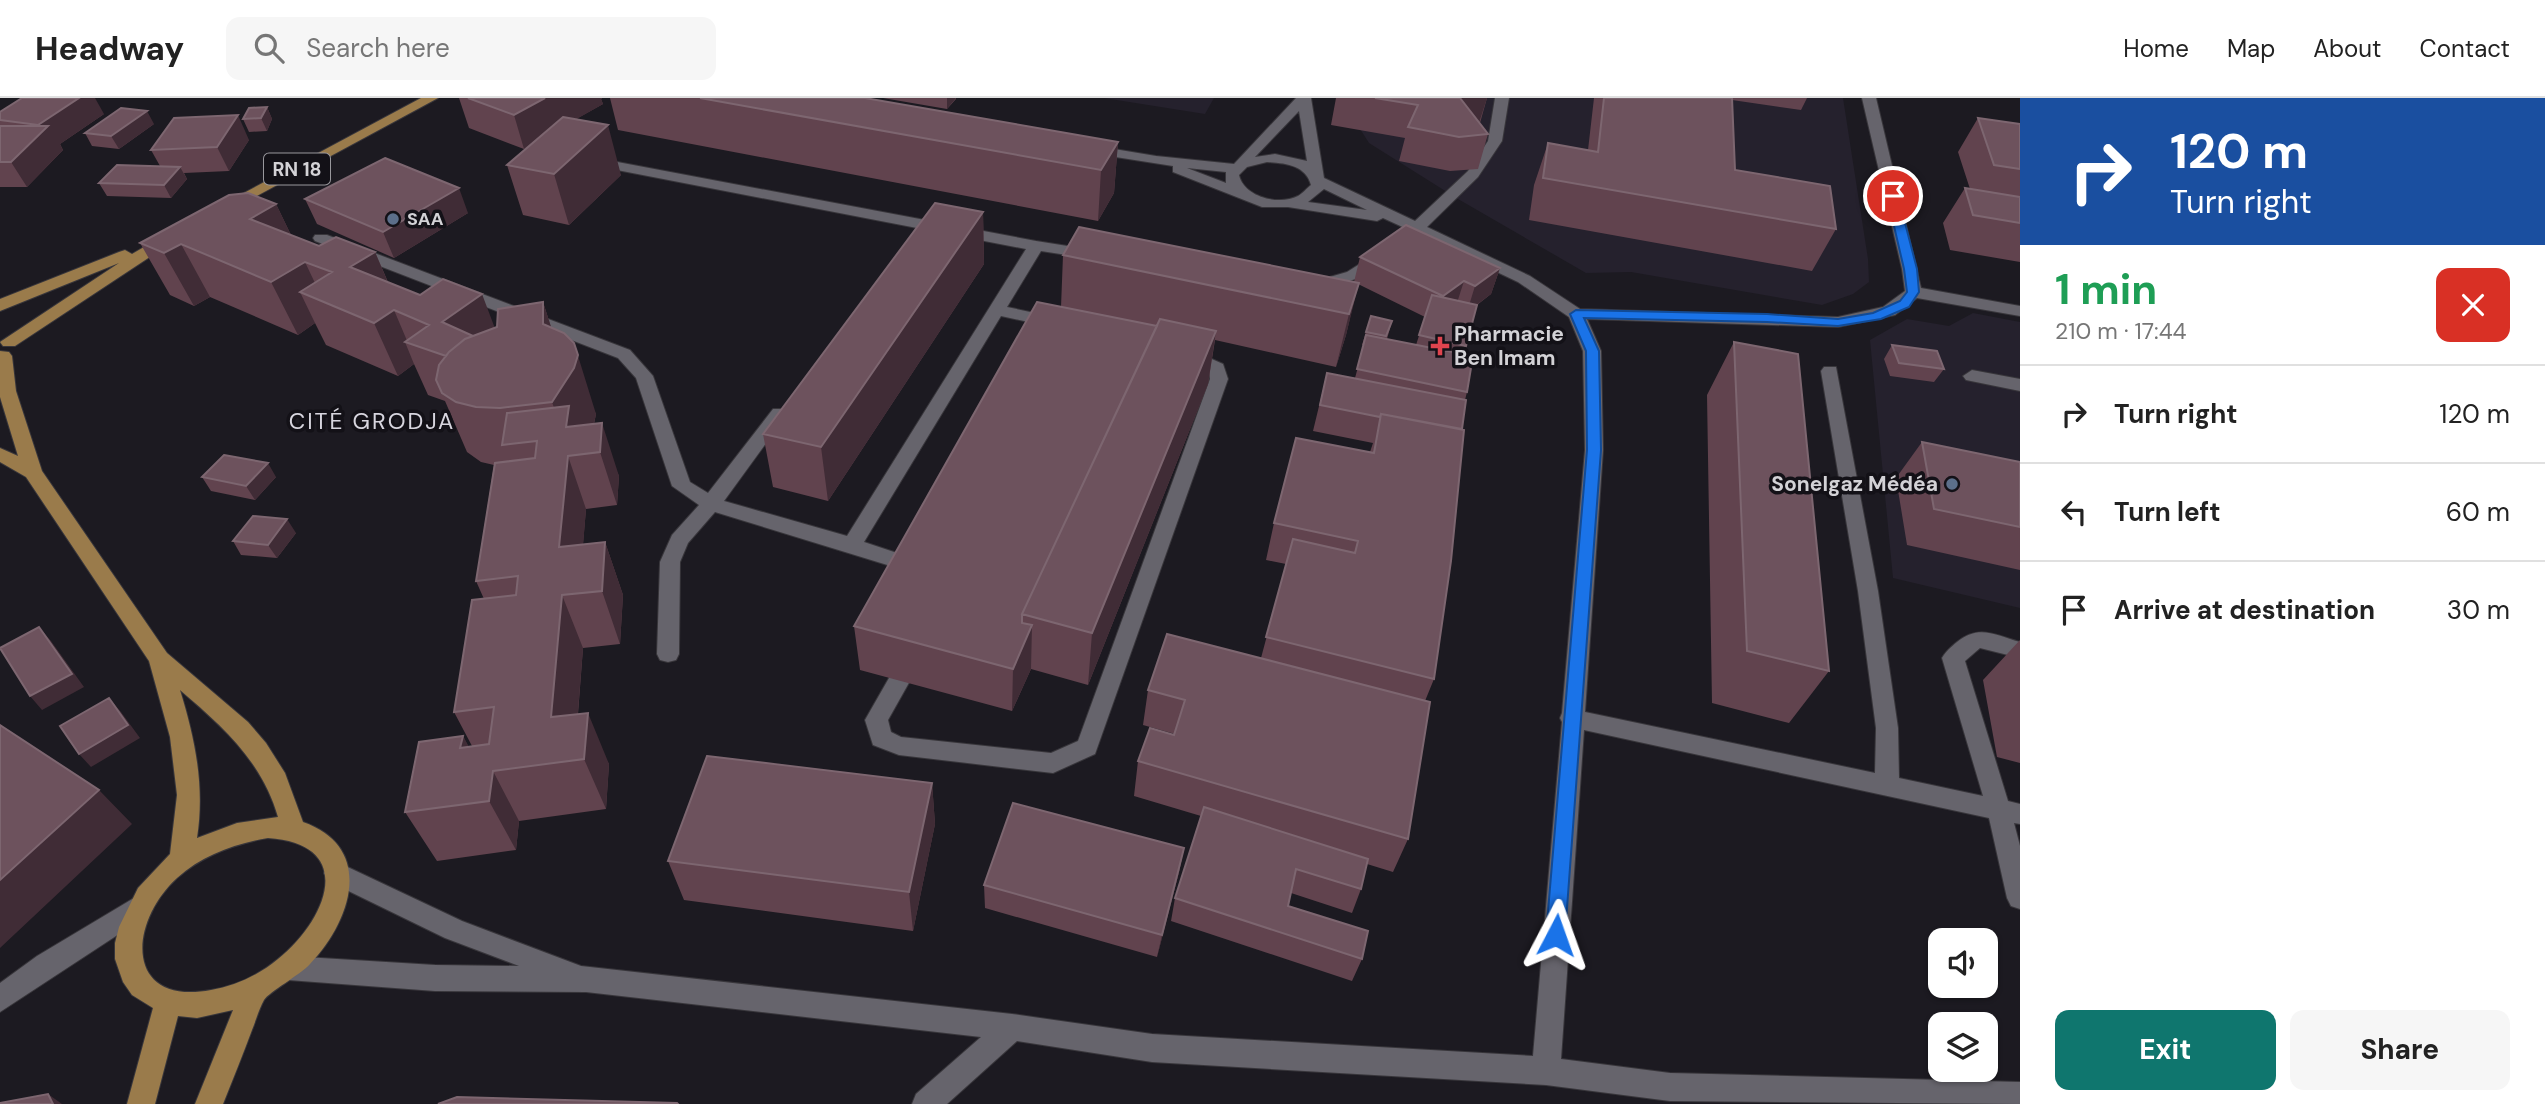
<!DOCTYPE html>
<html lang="en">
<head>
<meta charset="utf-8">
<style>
	:root { --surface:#fff; --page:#f6f6f6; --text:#222; --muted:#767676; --line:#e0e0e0; --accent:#0f766e }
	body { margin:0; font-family:"DM Sans",sans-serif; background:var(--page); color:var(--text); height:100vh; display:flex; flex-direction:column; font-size:26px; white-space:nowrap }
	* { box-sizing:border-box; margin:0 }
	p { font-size:23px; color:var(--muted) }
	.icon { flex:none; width:38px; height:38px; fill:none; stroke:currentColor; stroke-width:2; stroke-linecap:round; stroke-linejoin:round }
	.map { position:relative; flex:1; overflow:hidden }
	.sheet { display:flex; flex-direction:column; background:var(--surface); width:525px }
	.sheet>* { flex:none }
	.banner { background:#1a4fa0; color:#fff; overflow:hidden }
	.tools { position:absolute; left:1928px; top:830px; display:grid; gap:14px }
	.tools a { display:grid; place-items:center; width:70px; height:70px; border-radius:14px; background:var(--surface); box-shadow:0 2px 5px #0004; font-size:35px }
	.pin { position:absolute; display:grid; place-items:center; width:60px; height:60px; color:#fff; margin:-30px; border:4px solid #fff; border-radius:50%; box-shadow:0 2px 7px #0007 }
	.me { position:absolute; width:77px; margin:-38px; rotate:4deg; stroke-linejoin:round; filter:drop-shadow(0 0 5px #0008) }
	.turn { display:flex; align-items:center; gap:24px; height:147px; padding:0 35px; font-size:32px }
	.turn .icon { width:91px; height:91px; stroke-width:2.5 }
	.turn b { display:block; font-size:49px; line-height:60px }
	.round { display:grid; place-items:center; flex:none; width:74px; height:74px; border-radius:14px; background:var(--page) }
	.summary { display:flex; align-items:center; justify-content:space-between; height:119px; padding:0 35px }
	h1 { font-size:42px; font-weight:700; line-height:52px; color:#1e9e55 }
	.button { display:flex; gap:14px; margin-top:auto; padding:14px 35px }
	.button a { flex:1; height:80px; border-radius:14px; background:var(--accent); color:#fff; font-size:28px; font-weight:700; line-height:80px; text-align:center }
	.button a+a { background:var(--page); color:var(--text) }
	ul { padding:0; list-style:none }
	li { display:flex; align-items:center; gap:21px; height:98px; padding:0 35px; border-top:2px solid var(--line) }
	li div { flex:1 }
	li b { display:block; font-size:26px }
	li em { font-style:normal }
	header { display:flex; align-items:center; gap:42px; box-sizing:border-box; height:98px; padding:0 35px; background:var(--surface); border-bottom:2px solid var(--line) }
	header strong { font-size:33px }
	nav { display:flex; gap:38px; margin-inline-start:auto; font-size:24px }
	.search { width:490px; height:63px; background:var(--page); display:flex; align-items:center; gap:18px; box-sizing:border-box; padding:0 24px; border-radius:14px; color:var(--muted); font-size:26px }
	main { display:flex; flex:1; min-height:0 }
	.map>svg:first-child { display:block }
</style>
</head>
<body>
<header>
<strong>Headway</strong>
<div class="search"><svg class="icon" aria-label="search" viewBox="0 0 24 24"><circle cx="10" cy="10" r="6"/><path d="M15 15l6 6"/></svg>Search here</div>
<nav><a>Home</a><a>Map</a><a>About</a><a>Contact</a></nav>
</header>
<main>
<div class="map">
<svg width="2020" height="1006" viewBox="0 0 2020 1006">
	<rect width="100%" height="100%" fill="#1c1a21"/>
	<path fill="#25212d" d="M1104,0H1214L1205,16Z
		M1363,0H1843L1868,161L1869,184L1853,196L1822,207L1631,174L1586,175L1458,101L1369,45L1355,23Z
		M1973,215L2020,224V510L1893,480L1870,242L1907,221L1949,228Z"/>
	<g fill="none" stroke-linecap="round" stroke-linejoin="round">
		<g stroke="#38363b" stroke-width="2">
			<path id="minor" d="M1296,0H1311L1324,80L1415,123L1468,73L1488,43L1495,0H1509L1502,43L1478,79L1427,129L1530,178L1580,211L1838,219L1883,209L1905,193L1902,171L1862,0H1876L1921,190L2020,208V218L1917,200L1895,217L1838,229L1587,221L1601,253L1603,352L1585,614L1875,675L1876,630L1858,493L1821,273L1824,269H1836L1878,493L1898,630L1899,680L1983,698L1942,560C1946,553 1951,549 1957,544C1979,526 1995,537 2020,544V560L1980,550L1965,563L2008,703L2020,706V726L2014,725L2020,748V811L2011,808L2007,800L1989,720L1584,632L1561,961L1670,975L2020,984V1006L1670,1003L1546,987L1152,964L1017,943L947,1006H912L916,996L981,939L586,894L435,893L288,882L279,879L275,870L279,861L288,858L435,867L519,868L445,840L328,783L324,775L328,767L337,764L462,823L581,868L1012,916L1152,936L1533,958L1562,624L1560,620L1562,615L1585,352L1583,253L1569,219L1518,184L1419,137L1414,141H1404L1401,138L1407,131L1383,120L1377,123L1288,109H1262L1173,74V68L1090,55L1083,51L1090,47L1156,58L1234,66ZM1299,13L1307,63L1275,56L1255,59ZM1267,64C1285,65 1306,67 1311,87C1307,90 1302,96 1298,98C1279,108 1244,99 1239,77L1247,69ZM1187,70L1226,74V85ZM1324,91L1367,112L1308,104Z
				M591,59L1036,143L1099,153L1101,156L1093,161L1041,153L1007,209L1063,221L1065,225L1057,230L1001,218L864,444L927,465L930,470L927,475L920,477L715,414L688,445L680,464L679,556L676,562L668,564L660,562L657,556L660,464L672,437L699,407L672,388L636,280L618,260L315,143L313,140L315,137H327L630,252L653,278L690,384L708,395L773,311H785L788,315L785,319L724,403L847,438L1026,151L586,66L584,63Z
				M1377,155L1383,157L1385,160L1383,163L1359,180L1315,193L1307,188L1309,185L1347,174Z
				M1187,250L1223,266L1228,281L1095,656L1053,675L899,657L873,647L865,622L905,552L913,550L921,552L924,558L888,622L891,634L901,639L1051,655L1078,643L1210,281L1209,273L1181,259L1178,255L1181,251Z
				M1972,272L2020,281V293L1966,282L1963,278Z
				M139,797L148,801L152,809L148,817L0,914V885L37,858Z"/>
		</g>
		<g stroke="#38363b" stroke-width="2">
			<path id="major" d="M421,0H438L229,113L224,115L216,110Z
				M168,135L174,137L176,140L174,143L15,248H3L0,244L119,165L0,213V201L119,154L125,152L132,156Z
				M0,253L9,254L12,258L16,293L42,373L167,555L248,624L266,645L285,675L303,724C376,750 351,823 310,866C300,877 269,894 264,902C259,911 256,922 252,932C243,956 233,981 223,1006H195L233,912L197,920L178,918L155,1006H127L153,910L132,897L123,884L115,861V845L119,829L138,790L170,756L177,697L170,639L149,563L26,379L0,364V350L18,358L0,299ZM180,592C222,628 262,663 278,719L237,725L197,740C205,688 195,641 180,592ZM268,740C358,746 327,822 278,861C259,877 235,888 211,892C124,908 128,825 177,780C203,757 234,746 268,740Z"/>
		</g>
		<use href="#minor" fill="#66646c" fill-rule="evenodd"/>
		<use href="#major" fill="#9a7b4b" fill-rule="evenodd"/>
	</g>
	<path fill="#61434e" d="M459,0H602L601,1L603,6L576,21L621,77L569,127L523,117L507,67L529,48L524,51L469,30Z
		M610,0H865L1118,44L1114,95L1098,123L618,32Z
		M883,0H956V1L947,11Z
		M1336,0H1487L1480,25L1488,36L1478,71L1450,73L1399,63L1405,40L1331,27Z
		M1594,0H1807L1801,12L1732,2L1735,72L1836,131L1812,173L1529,122L1534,87L1548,45L1588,52Z
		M267,9L272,21L267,33L249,34L243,21Z
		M104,16L60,46L63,52L27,89H0V22Z
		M1978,20L2020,26V164L1950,152L1943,125L1965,90L1970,91L1958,54Z
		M154,26L119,51L92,48L85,35Z
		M249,42L229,73L184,75L187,81L171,100L107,98L99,85L160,68L151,52Z
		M305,101L468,115L394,160L317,126Z
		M276,106L291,137L319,148L375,154L388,184L495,230L543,204L551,229L596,316L594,326L619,378L617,407L586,411L583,446L605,444L623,497L620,546L583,550L578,616L609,666L606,711L519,723L516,752L437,763L405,714L463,638L468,648H472L454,614L484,501L476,483L494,367L481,364L467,354L445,303L428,297L414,266L398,278L326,247L315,225L298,237L210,199L194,208L170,197L140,145Z
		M983,114L984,166L828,403L773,389L763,336Z
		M1063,157L1354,184L1360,159L1500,170L1491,196L1477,207L1463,256L1467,294L1465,302L1434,581L1425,603L1408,741L1393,774L1367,766L1361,791L1352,815L1291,795L1288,808L1362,861L1352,883L1171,823L1175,800L1201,718L1134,698L1138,663L1174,637L1175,636L1143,627L1148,592L1261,560L1286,466L1266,462L1274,425L1370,354L1373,345L1313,333L1327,275L1355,280L1364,247H1362L1366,234L1392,223L1387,241L1416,247L1425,219L1358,186L1346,237L1336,269L1215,242L1208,286L1088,587L1031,571L1012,613L860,572L854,528L1061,209Z
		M1734,244L1829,573L1789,625L1712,605L1707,297Z
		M1892,247L1944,271L1934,284L1890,278L1884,261Z
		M1922,344L2020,364V472L1907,447L1896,380Z
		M202,379H276L255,402L211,393Z
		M296,435L277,460L241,457L233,443Z
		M2020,542V665L1997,659L1983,582Z
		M932,685L935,726L913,833L684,802L668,763Z
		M1184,750L1179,774L1157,859L985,810L984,787Z"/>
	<path fill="#402c36" d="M79,0H95L104,16L60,46L63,52L27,89L11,64L38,27Z
		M545,0H602L601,1L603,6L524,51L514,17Z
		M947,0H956L947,11Z
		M1455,0H1487L1479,25Z
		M267,9L272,21L267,33L261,20Z
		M147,13L154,26L119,51L111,38Z
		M238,17L249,42L229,73L217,49Z
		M608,27L621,77L569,127L554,76Z
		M1118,44L1114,95L1098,123L1101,72Z
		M180,69L187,81L171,100L164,87Z
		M459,90L468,115L394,160L383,134Z
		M276,106L301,158L250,121Z
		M983,114L984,166L828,403L821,349Z
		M181,146L210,199L194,208L164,155Z
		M375,154L397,206L350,169Z
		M305,164L324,204L300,194L315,225L298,237L271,184Z
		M1500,170L1491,196L1467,214L1475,188Z
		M1464,183L1456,208L1435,224L1443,198Z
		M1359,185L1346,237L1336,269L1349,216Z
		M482,196L502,249L488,300L476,310L442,224Z
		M543,204L562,263L543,226Z
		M394,212L408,245L405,244L414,266L398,278L374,225Z
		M1216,233L1208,286L1088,587L1092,535Z
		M574,245L596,316L593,330L570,357L552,304Z
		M602,325L619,378L617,407L600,354Z
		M568,358L586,411L579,496L559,449Z
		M268,365L276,379L255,402L246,388Z
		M287,421L296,435L277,460L268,447Z
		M605,444L623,497L620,546L602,493Z
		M562,497L583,550L574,663L551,619Z
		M1032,527L1031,571L1012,613L1013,571Z
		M39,529L51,543L84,589L42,612L30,598Z
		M109,600L121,614L140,640L91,669L79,656Z
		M588,615L609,666L606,711L584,661Z
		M463,638L490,688L460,650Z
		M493,673L519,723L516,752L489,703Z
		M932,685L935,726L913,833L909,794Z
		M99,692L132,726L0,850V782Z
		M1184,750L1179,774L1157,859L1162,837Z
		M48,996L62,1006H53Z"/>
	<path fill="#6d525d" stroke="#7d6670" stroke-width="2" d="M22,0H79L38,27L0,22V14Z
		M468,0H545L514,17Z
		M700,0H865L1118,44L1101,72Z
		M1375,0H1460L1488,36L1459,39L1408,29L1418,7Z
		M1604,0H1732L1735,72L1830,88L1836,131L1543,80L1548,45L1598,54Z
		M267,9L261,20L243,21L249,10Z
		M121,10L147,13L111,38L85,35Z
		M238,17L217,49L151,52L174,20Z
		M563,19L608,27L554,76L507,67Z
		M1978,20L2020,26V71L1994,67Z
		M0,28H48L11,64H0Z
		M385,60L459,90L383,134L305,101Z
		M117,67L180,69L164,87L99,85Z
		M1965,90L2020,99V125L1973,117Z
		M248,95L276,106L250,121L319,148L336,139L375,154L350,169L420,197L443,181L482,196L442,224L473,238L465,241L449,254L446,258L405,244L429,227L394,212L374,225L300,194L332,174L305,164L271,184L181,146L164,155L140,145L229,97Z
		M935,105L983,114L821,349L763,336Z
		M1406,127L1500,170L1475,188L1464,183L1443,198L1360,159Z
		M1079,129L1359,185L1349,216L1063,157Z
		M1432,197L1477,207L1466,248L1419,237Z
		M543,204V226L564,235L574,245L578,257L574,270L552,304L500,310L476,309L456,304L442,295L436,282L439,267L449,254L465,241L497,229L498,211Z
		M1037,204L1157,228L1022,516V525L1032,527L1013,571L854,528Z
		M1371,218L1392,223L1386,238L1366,234Z
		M1160,221L1216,233L1092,535L1022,516Z
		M1366,237L1473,258L1467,294L1357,271Z
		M1734,244L1798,256L1829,573L1747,553Z
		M1892,247L1937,253L1944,271L1899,265Z
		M1327,275L1466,302L1462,331L1381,316L1380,319L1320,307Z
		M569,308L566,329L602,325L600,354L568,358L559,449L605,444L602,493L562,497L551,619L588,615L584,661L493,673L489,703L405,714L419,644L463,638L460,650L489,646L494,609L454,614L472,502L516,497L518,478L476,483L495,365L535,360L537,343L502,347L507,315Z
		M1381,316L1464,332L1451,463L1434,581L1266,539L1293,441L1355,455L1358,443L1274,425L1296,340L1374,355Z
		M1922,344L2020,364V429L1934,411Z
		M224,357L268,365L246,388L202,379Z
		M253,418L287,421L268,447L233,443Z
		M39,529L72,576L30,598L0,550Z
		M1167,536L1430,604L1408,741L1138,663L1150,630L1174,637L1185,602L1148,592Z
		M109,600L128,627L79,656L60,628Z
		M0,627L99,692L0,782Z
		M707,658L932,685L909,794L668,763Z
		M1013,705L1184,750L1162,837L984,787Z
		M1204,709L1368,761L1361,791L1296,771L1288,808L1368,833L1362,861L1175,800Z
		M48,996L53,1006H0V1005Z
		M457,999L677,1005L678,1006H438Z"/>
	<path fill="#1a73e8" stroke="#114b97" stroke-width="2" d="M1893,94L1898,98L1917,171L1919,194L1909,209L1881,221L1838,228L1767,224L1584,220L1599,253L1601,352L1565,837L1563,844L1556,846L1549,844L1546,837L1587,352L1586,253L1570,216L1576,212L1767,216L1838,221L1873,215L1900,203L1907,194L1904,171L1887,98Z"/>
	<g fill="#5c6f8a" stroke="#131117" stroke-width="2.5">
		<circle cx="393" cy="121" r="7"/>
		<circle cx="1952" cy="386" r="7"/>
	</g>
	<path fill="#e0444e" stroke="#131117" stroke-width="2.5" d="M1436.5 237.5h7v7h7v7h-7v7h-7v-7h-7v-7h7z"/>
	<g text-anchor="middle" stroke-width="7" stroke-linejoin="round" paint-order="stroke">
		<g font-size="18" font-weight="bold" fill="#d3d2d6" stroke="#131117" text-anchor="start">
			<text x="407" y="127">SAA</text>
		</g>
		<rect fill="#131117" stroke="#99989d" stroke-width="2" x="264" y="55.5" width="66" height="31" rx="5"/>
		<g font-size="19" font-weight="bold" fill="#d3d2d6">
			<text x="297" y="78">RN 18</text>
		</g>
		<g font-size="21" font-weight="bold" fill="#d3d2d6" stroke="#131117" text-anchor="start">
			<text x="1454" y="243">Pharmacie<tspan x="1454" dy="24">Ben Imam</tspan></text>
			<text x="1938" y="393" text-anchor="end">Sonelgaz Médéa</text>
		</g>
		<g font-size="23" letter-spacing="2" fill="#d7d5de" stroke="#131117">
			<text x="372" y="331">CITÉ GRODJA</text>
		</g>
	</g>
</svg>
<div class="tools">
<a><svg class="icon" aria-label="sound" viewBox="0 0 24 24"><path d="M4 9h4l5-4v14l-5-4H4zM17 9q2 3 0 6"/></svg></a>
<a><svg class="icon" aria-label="layers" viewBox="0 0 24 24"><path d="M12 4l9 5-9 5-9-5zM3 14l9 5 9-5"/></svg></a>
</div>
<div class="pin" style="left:1893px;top:98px;background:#d93025"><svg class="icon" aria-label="arrive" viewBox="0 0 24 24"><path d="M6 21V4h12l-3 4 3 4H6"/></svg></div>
<svg class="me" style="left:1556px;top:837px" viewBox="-20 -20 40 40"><path d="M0-17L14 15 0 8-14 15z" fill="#1a73e8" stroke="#fff" stroke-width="4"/></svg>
</div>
<section class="sheet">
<div class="banner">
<div class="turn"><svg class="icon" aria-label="right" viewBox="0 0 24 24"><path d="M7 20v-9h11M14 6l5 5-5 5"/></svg><div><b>120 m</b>Turn right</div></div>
</div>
<div class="summary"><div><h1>1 min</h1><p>210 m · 17:44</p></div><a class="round" style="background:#d93025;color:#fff"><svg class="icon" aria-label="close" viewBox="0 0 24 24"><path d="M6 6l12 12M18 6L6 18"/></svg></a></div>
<ul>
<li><svg class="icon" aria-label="right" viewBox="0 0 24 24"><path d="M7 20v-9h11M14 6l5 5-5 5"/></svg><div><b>Turn right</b></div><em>120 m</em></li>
<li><svg class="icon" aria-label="left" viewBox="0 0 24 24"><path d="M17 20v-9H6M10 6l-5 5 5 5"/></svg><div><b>Turn left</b></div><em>60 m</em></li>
<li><svg class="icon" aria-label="arrive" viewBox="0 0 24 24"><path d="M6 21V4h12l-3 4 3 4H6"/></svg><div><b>Arrive at destination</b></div><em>30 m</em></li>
</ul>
<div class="button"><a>Exit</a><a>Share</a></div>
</section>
</main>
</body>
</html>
